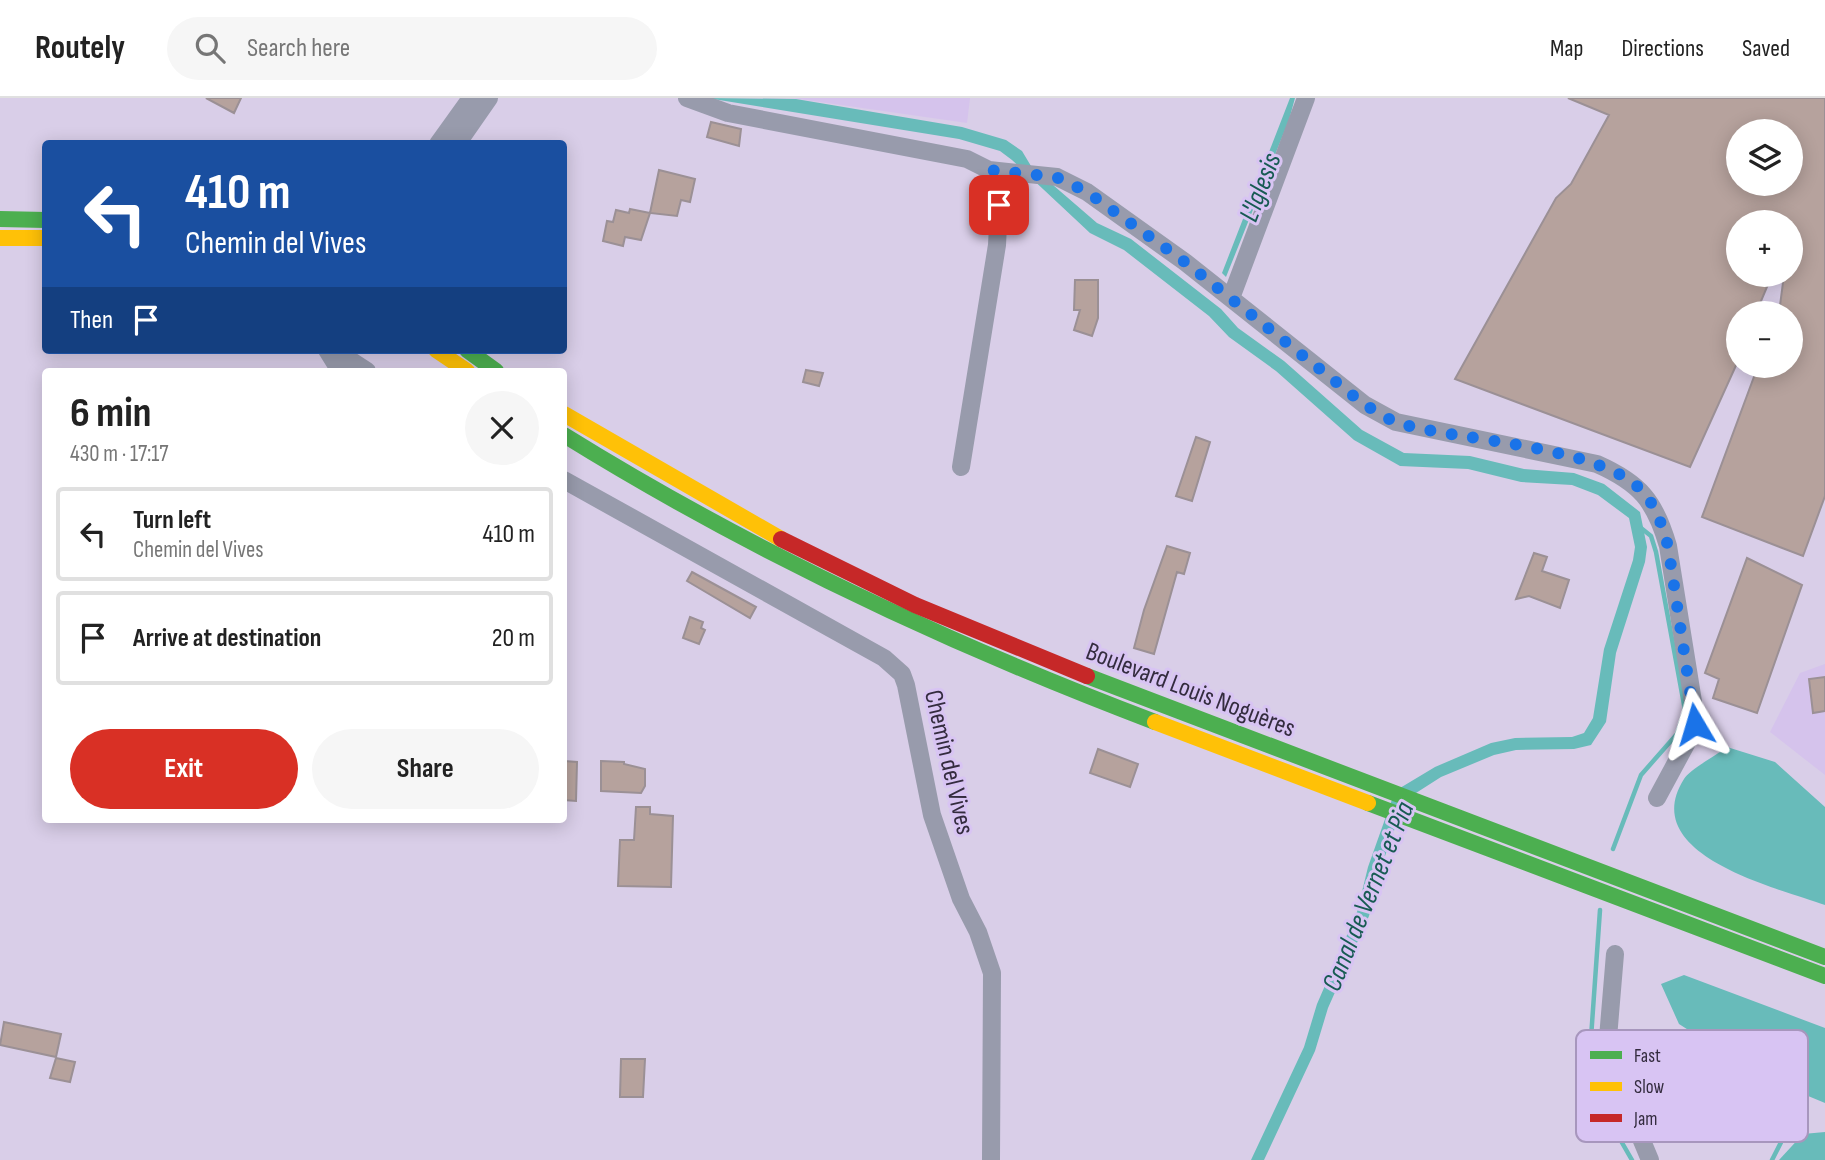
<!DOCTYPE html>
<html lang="en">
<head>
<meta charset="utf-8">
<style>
	:root { --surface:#fff; --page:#f6f6f6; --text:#222; --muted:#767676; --line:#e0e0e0; --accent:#d93025 }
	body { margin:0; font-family:"Sofia Sans Condensed",sans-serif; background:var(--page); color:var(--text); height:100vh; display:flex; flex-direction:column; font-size:26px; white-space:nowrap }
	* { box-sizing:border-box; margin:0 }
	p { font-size:23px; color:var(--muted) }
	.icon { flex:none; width:38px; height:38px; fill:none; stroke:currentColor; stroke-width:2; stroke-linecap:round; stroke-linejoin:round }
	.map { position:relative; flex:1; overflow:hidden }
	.drawer { position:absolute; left:42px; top:270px; width:525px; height:455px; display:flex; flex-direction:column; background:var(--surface); border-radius:7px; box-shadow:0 4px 18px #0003 }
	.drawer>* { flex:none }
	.top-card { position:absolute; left:42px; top:42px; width:525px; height:214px; border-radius:7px; box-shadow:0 4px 18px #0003; background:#1a4fa0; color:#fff; overflow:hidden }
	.controls { position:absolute; left:1726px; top:21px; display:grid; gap:14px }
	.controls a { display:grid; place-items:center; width:77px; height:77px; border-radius:50%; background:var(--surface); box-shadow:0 4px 18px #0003; font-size:35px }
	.pin { position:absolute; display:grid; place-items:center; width:60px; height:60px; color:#fff; margin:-30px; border-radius:14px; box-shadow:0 4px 10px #0006 }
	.me { position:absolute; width:77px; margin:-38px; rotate:353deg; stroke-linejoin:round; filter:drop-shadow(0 0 5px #0008) }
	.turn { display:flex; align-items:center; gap:24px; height:147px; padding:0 28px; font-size:32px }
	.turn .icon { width:91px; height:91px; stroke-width:2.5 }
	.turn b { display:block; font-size:49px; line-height:60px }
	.then { display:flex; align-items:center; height:66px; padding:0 28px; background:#0003; gap:14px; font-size:26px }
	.round { display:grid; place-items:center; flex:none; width:74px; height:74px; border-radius:37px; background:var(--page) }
	.headline { display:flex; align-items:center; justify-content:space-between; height:119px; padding:0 28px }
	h1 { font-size:42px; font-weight:700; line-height:52px }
	.primary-button { display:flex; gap:14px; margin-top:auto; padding:14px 28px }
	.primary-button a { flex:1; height:80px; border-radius:42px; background:var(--accent); color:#fff; font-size:28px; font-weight:700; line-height:80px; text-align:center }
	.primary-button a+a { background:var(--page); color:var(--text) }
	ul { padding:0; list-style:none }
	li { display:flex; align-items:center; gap:21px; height:94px; margin:0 14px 10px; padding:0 14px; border:4px solid var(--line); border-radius:7px }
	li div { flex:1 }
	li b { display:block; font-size:26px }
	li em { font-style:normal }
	header { display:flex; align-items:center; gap:42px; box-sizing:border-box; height:98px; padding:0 35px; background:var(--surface); border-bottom:2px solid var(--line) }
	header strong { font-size:33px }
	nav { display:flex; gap:38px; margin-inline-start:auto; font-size:24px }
	.search { width:490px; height:63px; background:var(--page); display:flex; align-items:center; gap:18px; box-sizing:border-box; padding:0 24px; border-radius:38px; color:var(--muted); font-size:26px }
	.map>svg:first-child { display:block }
</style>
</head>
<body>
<header>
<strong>Routely</strong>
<div class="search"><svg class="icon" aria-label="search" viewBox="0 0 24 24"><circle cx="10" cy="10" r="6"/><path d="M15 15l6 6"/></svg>Search here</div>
<nav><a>Map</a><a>Directions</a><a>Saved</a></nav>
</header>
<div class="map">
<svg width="1825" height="1062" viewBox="0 0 1825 1062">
	<rect width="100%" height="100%" fill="#d9cee8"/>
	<path fill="#d5c3ec" d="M792,0H970L967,25Z
		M1825,566V677L1770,634L1800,575Z"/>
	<path fill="#68bbba" d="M707,0L796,1L962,29L1006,42L1022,53L1031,68L1097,125L1131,141L1221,211L1238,230L1284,263L1362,332L1404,355L1470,358L1524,371L1574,375L1604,386L1640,414L1647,449L1645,464L1616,555L1606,624L1591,647L1574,651L1516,652L1494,657L1441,679L1405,702L1380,772L1369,818L1328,910L1315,953L1264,1062H1251L1304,949L1317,906L1357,814L1368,769L1395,693L1435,669L1491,645L1515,640L1572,639L1584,635L1593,620L1604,551L1633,462L1635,449L1629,420L1598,397L1572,387L1521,384L1468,371L1400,368L1354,342L1276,273L1229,239L1209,218L1124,152L1090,135L1012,62L1000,53L959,41Z
		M1290,0H1295L1289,22L1226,179L1222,175Z
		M1727,649L1775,664L1825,709V807C1777,790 1636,757 1684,681C1689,672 1717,657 1727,649Z
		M1684,877L1825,930V1005L1762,979L1679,926L1661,886Z
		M1825,1034V1062H1779L1803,1036Z"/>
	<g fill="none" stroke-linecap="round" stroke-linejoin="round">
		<path stroke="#68bbba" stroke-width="4.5" d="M1613,751L1641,677L1677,636L1685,612L1656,454L1651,438L1641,430
			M1600,812L1590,954L1596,985L1617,1036L1632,1062
			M1772,1062L1807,993"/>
	</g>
	<path fill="#b6a29d" stroke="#9b9095" stroke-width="2" fill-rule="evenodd" d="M206,0H241L234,15Z
		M1568,0H1825V398L1803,458L1702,419L1758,268H1790V215H1779L1784,177H1790V124H1738V177H1772L1756,215H1738V263L1690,369L1455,281L1556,100L1571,86L1609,17ZM1738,33H1790V86H1738Z
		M711,24L741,31L739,48L707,39Z
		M659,72L695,81L690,104L681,102L677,118L650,115Z
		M630,111L650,115L641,142L625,139L623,148L603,143L607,123L613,124L616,112L629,115Z
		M1075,182H1098V220L1092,238L1074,232L1080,212H1074Z
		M806,272L823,275L819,288L803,284Z
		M1196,339L1210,344L1192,403L1176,398Z
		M1167,448L1190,455L1184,476L1177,474L1154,556L1134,550L1144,512Z
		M1534,455L1547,459L1542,473L1569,482L1560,510L1529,498L1516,501Z
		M1747,460L1802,487L1757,615L1713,600L1719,581L1705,575Z
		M692,474L756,509L750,520L687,483Z
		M690,519L703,524L701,530L705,532L699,546L683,540Z
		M1825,579V613L1813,615L1809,581Z
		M1098,651L1138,666L1130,689L1090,675Z
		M564,663L577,664L576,703L564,702Z
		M601,663L624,664V666L645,671V688L641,695L601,693Z
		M636,709H650V716L673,718L671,789L618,788L620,742H634Z
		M4,924L61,936L56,959L0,947Z
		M56,960L75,964L70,984L50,980Z
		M621,961H645L643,999H620Z"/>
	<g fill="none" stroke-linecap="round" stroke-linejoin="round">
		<path stroke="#989bac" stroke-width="18" d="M687,0L728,15L967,61L989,72L1000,88L997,147L961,369
			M438,46L471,0
			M457,46L489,0
			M989,72L1057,79L1087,94L1185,164L1365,307L1396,324L1597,366C1640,385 1655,403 1668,448L1695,616L1691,637L1657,700
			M1231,200L1306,0
			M327,252L340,273
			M346,252L347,260L367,273
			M564,382L884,560L902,576L906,587L932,717L961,801L978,834L992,875L991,1062
			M1615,856L1608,940L1620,990L1650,1062"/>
		<path stroke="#4caf50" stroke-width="16" d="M0,121L46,122
			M467,252L496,273
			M564,337C751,453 949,546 1155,624
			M1087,578L1825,859
			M1368,705L1825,878"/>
		<path stroke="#ffc107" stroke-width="16" d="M0,140H46
			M436,252L467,273
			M564,316L781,441
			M1155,624L1368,705"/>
		<path stroke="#c62828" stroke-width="16" d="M781,441L915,507L1087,578"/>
	</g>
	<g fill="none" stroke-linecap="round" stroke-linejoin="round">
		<path stroke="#1a73e8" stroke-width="12" stroke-dasharray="0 21.6" d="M999,107L1000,88L989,72L1056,79L1087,94L1185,164L1365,307C1376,313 1387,321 1398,325C1460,344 1611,347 1647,399C1658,413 1663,431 1668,448L1695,626"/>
	</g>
	<g text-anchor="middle" stroke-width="6" stroke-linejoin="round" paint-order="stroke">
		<g font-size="26" fill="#342c3f" stroke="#d8c4f3">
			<text transform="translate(1191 591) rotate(21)" y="9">Boulevard Louis Noguères</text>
			<text transform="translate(950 664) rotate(77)" y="9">Chemin del Vives</text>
		</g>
		<g font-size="28" font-style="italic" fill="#185b53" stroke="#d8c4f3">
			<text transform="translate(1259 89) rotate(-69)" y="10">L'Iglesis</text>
			<text transform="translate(1367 798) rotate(-68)" y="10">Canal de Vernet et Pia</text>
		</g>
	</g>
	<rect x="1576" y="932" width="232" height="112" rx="10" fill="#d8c4f3" stroke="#a796bd" stroke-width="2"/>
	<rect x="1590" y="953" width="32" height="8" fill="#4caf50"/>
	<rect x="1590" y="984" width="32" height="9" fill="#ffc107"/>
	<rect x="1590" y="1016" width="32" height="8" fill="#c62828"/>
	<g font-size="19" fill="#342c3f">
		<text x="1634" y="964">Fast</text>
		<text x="1634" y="995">Slow</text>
		<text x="1634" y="1027">Jam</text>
	</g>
</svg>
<div class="controls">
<a><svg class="icon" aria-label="layers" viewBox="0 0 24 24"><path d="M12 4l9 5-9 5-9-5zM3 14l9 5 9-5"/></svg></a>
<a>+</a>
<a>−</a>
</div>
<div class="pin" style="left:999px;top:107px;background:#d93025"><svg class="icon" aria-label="arrive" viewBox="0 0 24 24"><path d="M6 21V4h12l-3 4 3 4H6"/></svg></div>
<svg class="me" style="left:1695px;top:626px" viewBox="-20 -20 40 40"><path d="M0-17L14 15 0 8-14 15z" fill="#1a73e8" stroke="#fff" stroke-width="4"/></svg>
<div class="top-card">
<div class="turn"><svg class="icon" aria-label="left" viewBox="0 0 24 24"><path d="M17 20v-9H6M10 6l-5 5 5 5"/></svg><div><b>410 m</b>Chemin del Vives</div></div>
<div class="then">Then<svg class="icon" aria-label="arrive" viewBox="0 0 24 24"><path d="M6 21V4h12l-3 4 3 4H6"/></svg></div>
</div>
<section class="drawer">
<div class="headline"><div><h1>6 min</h1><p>430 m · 17:17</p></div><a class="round"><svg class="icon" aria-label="close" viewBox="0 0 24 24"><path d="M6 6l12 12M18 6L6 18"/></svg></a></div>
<ul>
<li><svg class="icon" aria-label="left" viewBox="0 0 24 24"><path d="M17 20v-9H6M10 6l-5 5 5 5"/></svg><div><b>Turn left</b><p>Chemin del Vives</p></div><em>410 m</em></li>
<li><svg class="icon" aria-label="arrive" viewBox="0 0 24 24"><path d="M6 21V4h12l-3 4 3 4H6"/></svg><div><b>Arrive at destination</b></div><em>20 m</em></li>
</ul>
<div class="primary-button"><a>Exit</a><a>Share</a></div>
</section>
</div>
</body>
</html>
